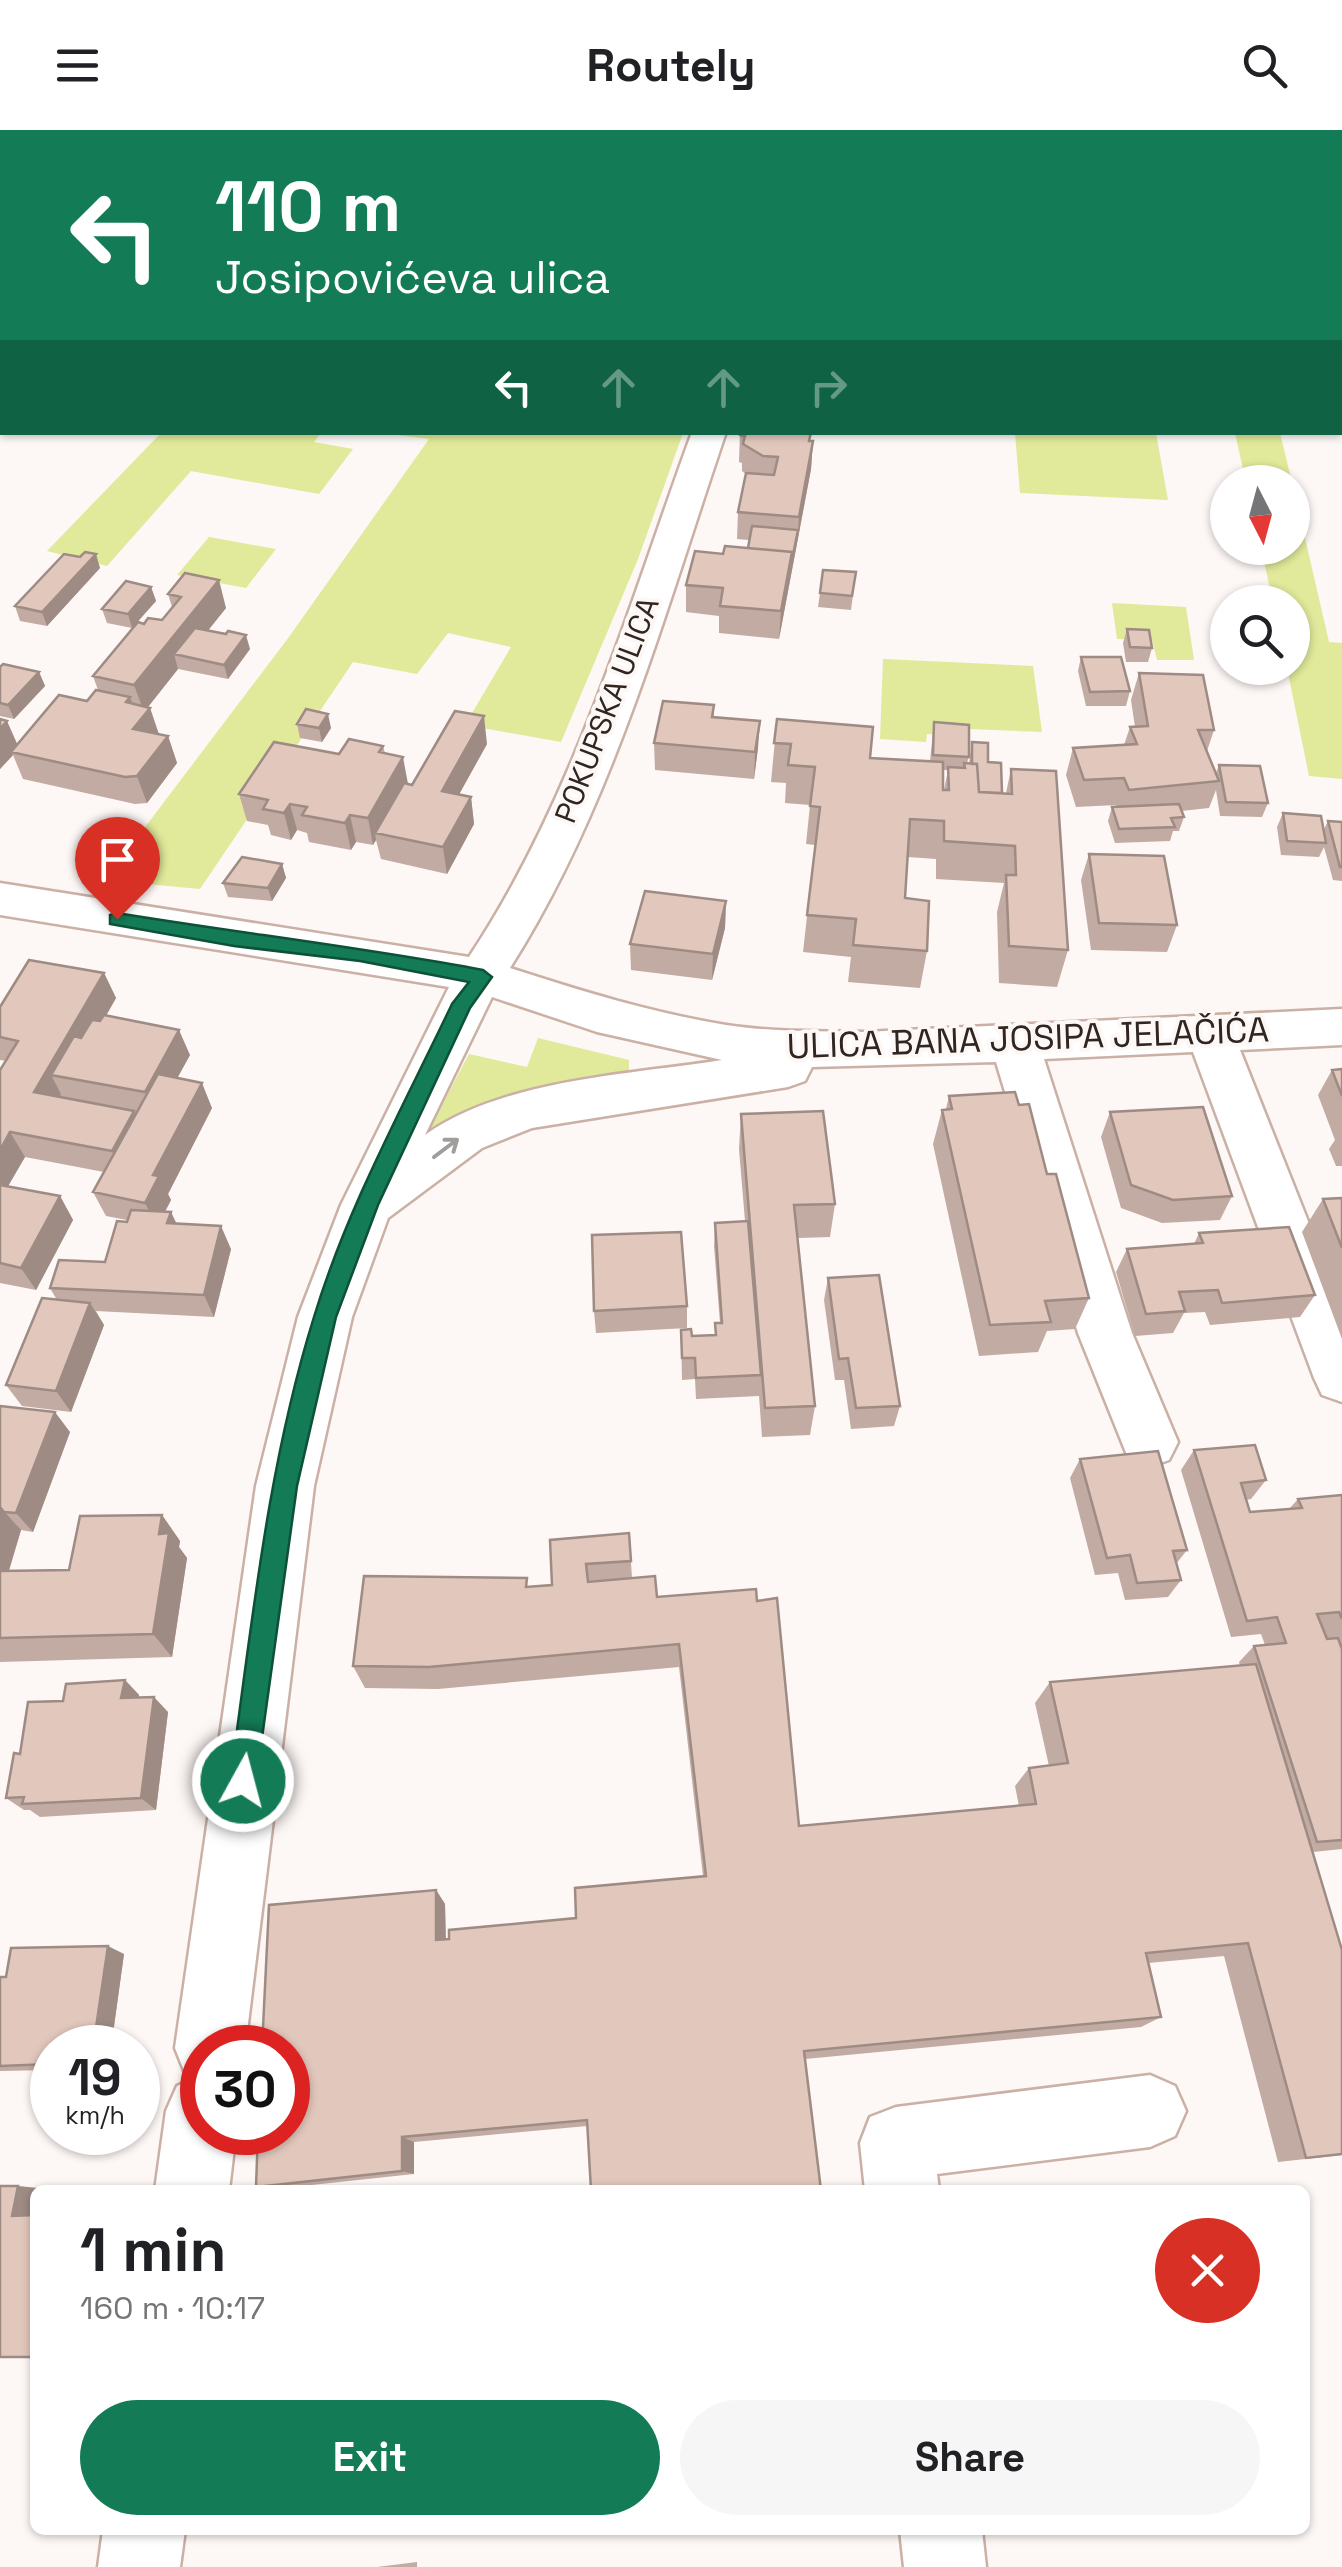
<!DOCTYPE html>
<html lang="en">
<head>
<meta charset="utf-8">
<style>
	:root { --surface:#fff; --page:#f6f6f6; --text:#202124; --muted:#757577; --accent:#137c56 }
	body { margin:0; font-family:"Space Grotesk",sans-serif; background:var(--page); color:var(--text); height:100vh; display:flex; flex-direction:column; font-size:38px; white-space:nowrap }
	* { box-sizing:border-box; margin:0 }
	p { font-size:32px; color:var(--muted) }
	.icon { flex:none; width:55px; height:55px; fill:none; stroke:currentColor; stroke-width:2; stroke-linecap:round; stroke-linejoin:round }
	.map { position:relative; flex:1; overflow:hidden }
	.details { position:absolute; left:30px; top:2055px; width:1280px; height:350px; display:flex; flex-direction:column; background:var(--surface); border-radius:15px; box-shadow:0 2px 8px #0004 }
	.details>* { flex:none }
	.hud { position:absolute; left:0px; top:0px; width:1342px; height:305px; box-shadow:0 2px 8px #0004; background:#137c56; color:#fff; overflow:hidden }
	.needle { width:65px; rotate:174deg }
	.buttons { position:absolute; left:1210px; top:335px; display:grid; gap:20px }
	.buttons a { display:grid; place-items:center; width:100px; height:100px; border-radius:50%; background:var(--surface); box-shadow:0 2px 8px #0004; font-size:50px }
	.speed { position:absolute; left:30px; top:1895px; display:flex; gap:20px; font-size:50px; font-weight:700; text-align:center }
	.speed>* { display:grid; place-content:center; width:130px; height:130px; border-radius:50%; background:var(--surface); box-shadow:0 2px 8px #0004; line-height:1 }
	.speed small { font-size:25px; font-weight:400 }
	.speed .limit { border:15px solid #d22; background:#fff; color:#111 }
	.pin { position:absolute; display:grid; place-items:center; width:85px; height:85px; color:#fff; margin:-102px -42px; border-radius:50% 50% 50% 0; rotate:-45deg; box-shadow:0 0 10px #0007 }
	.pin .icon { rotate:45deg }
	.me { position:absolute; width:110px; margin:-55px; rotate:7deg; stroke-linejoin:round; filter:drop-shadow(0 0 8px #0008) }
	.turn { display:flex; align-items:center; gap:35px; height:210px; padding:0 50px; font-size:45px }
	.turn .icon { width:130px; height:130px; stroke-width:2.5 }
	.turn b { display:block; font-size:70px; line-height:85px }
	.lanes { display:flex; align-items:center; height:95px; padding:0 50px; background:#0003; justify-content:center; gap:50px; direction:ltr }
	.lanes .off { opacity:.35 }
	.round { display:grid; place-items:center; flex:none; width:105px; height:105px; border-radius:52px; background:var(--page) }
	.summary { display:flex; align-items:center; justify-content:space-between; height:170px; padding:0 50px }
	h1 { font-size:60px; font-weight:700; line-height:75px }
	.button { display:flex; gap:20px; margin-top:auto; padding:20px 50px }
	.button a { flex:1; height:115px; border-radius:60px; background:var(--accent); color:#fff; font-size:40px; font-weight:700; line-height:115px; text-align:center }
	.button a+a { background:var(--page); color:var(--text) }
	header { display:flex; justify-content:space-between; align-items:center; height:130px; padding:0 50px; background:var(--surface); font-size:45px; font-weight:700 }
	.map>svg:first-child { display:block }
</style>
</head>
<body>
<header><svg class="icon" aria-label="menu" viewBox="0 0 24 24"><path d="M4 6h16M4 12h16M4 18h16"/></svg>Routely<svg class="icon" aria-label="search" viewBox="0 0 24 24"><circle cx="10" cy="10" r="6"/><path d="M15 15l6 6"/></svg></header>
<div class="map">
<svg width="1342" height="2437" viewBox="0 0 1342 2437">
	<rect width="100%" height="100%" fill="#fdf7f5"/>
	<path fill="#e1e99a" d="M161,303H321L314,312L353,319L319,364L191,341L107,436L47,421Z
		M383,303H683L638,429L561,612L465,595L511,517L448,503L417,544L353,532L200,759L105,750L289,507L429,309Z
		M1015,303H1156L1168,370L1020,363Z
		M1235,303H1280L1292,352H1246Z
		M1293,356L1329,512L1342,513V649L1309,646L1287,538H1292V472H1273L1261,418H1292Z
		M209,407L276,419L246,458L177,445Z
		M1112,473L1186,477L1194,530H1157L1152,510L1117,509Z
		M883,529L1033,536L1042,602L969,599L967,606L927,604L926,612L880,609Z
		M538,908L629,930V947C564,957 495,959 441,999L430,997L469,924L527,937Z"/>
	<g fill="none" stroke-linecap="round" stroke-linejoin="round">
		<g stroke="#cab0a5" stroke-width="5">
			<path id="minor" d="M692,302H726C664,484 613,676 510,838C581,861 653,883 726,895C772,902 819,901 865,902L1342,879V915L1240,920L1342,1177V1272L1322,1265L1314,1248L1193,922L1044,929L1132,1203L1178,1312L1169,1330L1149,1337L1129,1330L1078,1203L996,932L812,937L805,951L788,957L532,998L482,1018L388,1088L352,1187L314,1356L245,1918H202V2002H236L229,2060H155L166,1981L177,1956L196,1947L185,1943L175,1918L256,1356L298,1187L341,1075L449,857L0,785V753L469,827C574,669 627,480 692,302ZM492,867L597,902L722,930C628,945 504,949 425,1005Z
				M1150,1945L1175,1956L1186,1981L1175,2006L1150,2017L937,2044L939,2060H865L860,2013L870,1987L896,1977Z
				M103,2400H185L180,2437H98Z
				M900,2400H982L986,2437H904Z"/>
		</g>
		<use href="#minor" fill="#fff" fill-rule="evenodd"/>
	</g>
	<path fill="#c2aba2" fill-rule="evenodd" d="M1032,0H1085L1084,2H1031Z
		M740,302L813,311L811,339L779,509L719,503V486L686,482V455L723,424L748,418L749,410L737,409L738,382L746,344L742,341V333L739,332Z
		M100,438L47,496L20,491L15,476Z
		M856,442L851,480L818,477L820,463Z
		M151,457L156,471L132,498L107,493L102,479Z
		M168,464L226,478L208,500L250,519L228,549L178,539L148,577L150,578L159,604L168,606L177,633L147,673L135,674L23,649L13,625L0,639V589L17,615L87,571L98,560L93,546L144,494L162,490L172,477Z
		M1127,499L1152,518L1148,532H1126L1123,513Z
		M1081,527L1130,561L1126,576H1086L1078,541Z
		M0,537L39,542L45,556L14,589L0,586Z
		M1139,543L1214,600L1207,621L1216,643L1219,635L1268,673L1262,687L1220,686L1216,660L1209,678L1181,681L1184,687L1179,701H1173L1170,711L1115,713L1108,691L1112,677L1117,676L1116,675L1076,677L1066,645L1073,618L1124,615L1130,597H1135L1131,570Z
		M714,575V587L758,618L754,649L655,640L654,613Z
		M777,589L870,628L930,631L934,592L969,627L967,633H969L972,612L988,632L1002,663H1006L1011,639L1068,820L1057,857L999,853L997,782L1004,753L936,749V729L908,727L905,768L927,821L920,858L848,852L851,827L803,822L815,715L806,714L810,675L785,673L786,653L771,652ZM943,640H948L944,660Z
		M297,594L331,598L322,612L300,608Z
		M487,614L459,664L471,667L474,694L447,744L381,729L376,710L373,715L356,712L351,720L309,712L307,703L297,700L291,710L271,705L268,695L247,691L239,664L339,624L383,616L385,623L408,654L412,655Z
		M1283,683L1323,701L1328,691L1342,692V751L1333,750L1324,717L1319,727L1281,725L1277,697Z
		M1089,724L1177,795L1167,822L1091,820L1081,750Z
		M282,734L286,748L272,771L228,767L223,753Z
		M726,771L725,798L712,850L631,840L630,814Z
		M104,843L116,868L106,886L190,925L177,948L212,978L168,1064L171,1070L165,1082L176,1094L231,1119L214,1187L96,1181L104,1195L71,1282L22,1276L6,1255L57,1170L50,1158L105,1132L127,1090L106,1086L93,1062L104,1042L25,1027L8,1056L60,1066L73,1090L36,1160L0,1153V940L6,931L0,930V877Z
		M1342,939V1036H1336L1329,1019L1335,1010L1318,965L1332,940Z
		M949,966L1019,975L1047,1044L1089,1168L1075,1199L1047,1201L1038,1222L979,1226L933,1014L942,980L946,979Z
		M1110,982L1232,1066L1220,1090L1162,1093L1121,1078L1101,1007Z
		M741,984L835,1074L830,1107L798,1108L815,1276L810,1305L762,1307L759,1266L696,1269L695,1249L682,1250L681,1200L692,1206L715,1205V1193H720L714,1116L715,1093L745,1091L739,1019Z
		M1342,1068V1209L1302,1102L1323,1069Z
		M1199,1103L1315,1165L1300,1187L1210,1195L1205,1182L1184,1183L1173,1203L1135,1206L1116,1142L1127,1119L1194,1114Z
		M828,1148L900,1276L894,1296L851,1299L844,1250H835L824,1170Z
		M687,1176V1198L596,1203L594,1181Z
		M0,1276L70,1302L33,1402L21,1400L9,1441L69,1440L162,1385L180,1411L179,1417L187,1428L172,1527L0,1532Z
		M1194,1320L1266,1350L1251,1369L1246,1370L1250,1382L1290,1378L1298,1369L1342,1365V1719L1313,1722L1342,2025L1278,2032L1224,1826L1148,1833L1161,1887L1141,1897L805,1929L587,1996L414,2012V2044L274,2059L256,2057L436,1760L445,1774L446,1809L576,1788L703,1746L679,1537L438,1559L365,1558L353,1536L529,1457L552,1455L629,1403L632,1448L657,1467L757,1471L799,1696L1019,1676L1015,1656L1029,1638L1049,1636L1035,1573L1050,1552L1240,1536L1239,1532L1254,1516L1265,1515L1261,1504L1231,1507L1181,1340Z
		M1080,1329L1187,1420L1176,1434L1181,1450L1168,1467L1125,1470L1118,1443L1095,1445L1070,1348Z
		M125,1550L139,1565V1568L168,1582L156,1680L40,1687L30,1680H24L6,1668L20,1624L63,1571Z
		M124,1824L111,1918H52V1940L0,1941V1847H6Z
		M417,2432V2437H377Z"/>
	<path fill="#9e8b84" d="M2,234V274L0,275V238Z
		M813,311L811,339L779,509L781,481L798,400L799,387Z
		M96,424L100,438L47,496L42,482Z
		M219,450L226,478L187,527L174,524L178,539L144,582L134,555Z
		M151,457L156,471L132,498L128,484Z
		M246,505L250,519L228,549L224,535Z
		M39,542L45,556L14,589L8,575Z
		M130,567L139,592L150,578L159,605L143,626L126,572Z
		M328,584L331,598L322,612L319,598Z
		M484,586L487,614L446,688L442,661Z
		M7,591L19,618L11,622L13,625L0,639V599Z
		M760,591L758,618L754,649L755,622Z
		M168,606L177,633L147,673L137,646Z
		M403,627L408,654L375,703L376,710L373,715L368,688Z
		M471,667L474,694L447,744L443,717Z
		M290,674L297,700L291,710L284,683Z
		M350,685L356,712L351,720L345,693Z
		M282,734L286,748L272,771L268,758Z
		M726,771L725,798L712,850L713,824Z
		M104,843L116,868L70,948L51,945L61,964L48,987L34,962Z
		M179,900L190,925L156,987L145,962Z
		M202,953L212,978L168,1064L171,1070L157,1096L145,1073L153,1045Z
		M134,981L145,1005L124,1045L112,1021Z
		M10,1002L25,1027L0,1070V1020Z
		M60,1066L73,1090L36,1160L21,1138Z
		M171,1082L182,1105L167,1093Z
		M221,1096L231,1119L214,1187L204,1165Z
		M90,1173L104,1195L71,1282L56,1261Z
		M55,1282L70,1302L33,1402L16,1383Z
		M0,1377L21,1400L1,1466L0,1465Z
		M162,1385L180,1411L179,1417L187,1428L172,1527L153,1504L159,1404Z
		M125,1550L139,1565L136,1583L121,1568Z
		M154,1567L168,1582L156,1680L141,1668Z
		M436,1760L445,1774L446,1822L436,1810Z
		M108,1816L124,1824L111,1918H93Z
		M402,2007L414,2012V2044L402,2041Z
		M18,2056L38,2058V2060H35V2075L33,2087L12,2086Z"/>
	<path fill="#e2c7bc" stroke="#9e8b84" stroke-width="2.5" d="M740,302H811L809,311H813L799,387L738,382L746,343L774,345L778,327L763,326L743,314L745,306L740,305Z
		M752,396L798,400L791,435L792,422L748,418Z
		M725,416L792,422L781,481L720,476L723,458L686,455L695,421L723,424Z
		M85,422L96,424L42,482L15,476L64,424L80,427Z
		M823,440L856,442L852,466L820,463Z
		M185,443L219,450L134,555L93,546L138,492L144,494L148,488L162,490L181,467L168,464Z
		M126,451L151,457L128,484L102,479Z
		M195,498L226,504L228,501L246,505L224,535L174,524Z
		M1127,499L1149,500L1152,518L1130,517Z
		M1081,527H1121L1130,561L1090,562Z
		M3,534L39,542L8,575L0,573V537Z
		M1139,543L1203,545L1214,600H1198L1219,651L1129,660L1124,648L1084,650L1073,618L1137,614L1130,597L1148,596Z
		M96,560L130,567L126,572L150,578L133,599L168,606L137,646L125,647L11,622L59,565L87,571Z
		M663,571L714,575L712,587L760,591L755,622L654,613Z
		M306,579L328,584L319,598L297,594Z
		M455,581L484,586L442,661L471,667L443,717L375,703L404,653L412,655Z
		M0,589L7,591L0,599Z
		M777,589L873,597L870,628L943,632V660H949L948,637L965,638L964,633L977,634L979,662L1012,664L1011,639L1056,641L1068,820L1009,816L1006,745H1016L1015,716L944,711V691L910,689L905,768L929,771L927,821L853,815L856,789L807,785L820,677L810,676L815,637L788,635L791,614L774,613Z
		M934,592L969,595V627L933,625Z
		M349,609L383,616L379,622L403,627L368,688L350,685L345,693L302,685L307,677L290,674L284,683L263,679L268,670L239,664L274,612L339,624Z
		M972,612L988,613V632L1001,633L1002,663L979,662L977,634H972Z
		M1219,635L1260,636L1268,673L1226,672Z
		M1179,674L1184,687L1171,688L1175,697L1119,699L1112,677Z
		M1283,683L1321,686L1326,713L1287,711Z
		M1328,691L1342,692V737H1340Z
		M1089,724L1164,726L1177,795L1099,793Z
		M242,727L282,734L268,758L223,753Z
		M645,761L726,771L713,824L630,814Z
		M29,830L104,843L34,962L134,981L112,1021L10,1002L0,1020V940L18,911L0,907V877Z
		M104,885L179,900L145,962L51,945L74,906L81,908L92,890L100,891Z
		M1342,939V966L1332,940Z
		M158,944L202,953L153,1045L159,1046L145,1073L93,1062Z
		M1015,962L1019,975L1029,974L1047,1044H1056L1089,1168L1045,1171L1051,1192L990,1195L942,980L952,979L949,966Z
		M1203,977L1232,1066L1173,1070L1131,1055L1110,982Z
		M823,981L835,1074L794,1075L815,1276L765,1278L741,984Z
		M0,1055L60,1066L21,1138L0,1133Z
		M1342,1068V1118L1323,1069Z
		M131,1080L171,1082L167,1093L221,1096L204,1165L50,1158L59,1130L105,1132L117,1091L127,1092Z
		M748,1091L761,1245L696,1248L695,1228H682L681,1200L691,1199L692,1206L716,1205L715,1193H722L715,1093Z
		M1289,1097L1315,1165L1222,1173L1218,1160L1179,1162L1185,1181L1146,1184L1127,1119L1203,1113L1199,1103Z
		M681,1102L687,1176L594,1181L592,1105Z
		M879,1145L900,1276L856,1278L848,1228L839,1229L828,1148Z
		M42,1168L90,1173L56,1261L6,1255Z
		M0,1276L55,1282L16,1383L4,1382L0,1377Z
		M1255,1315L1266,1350L1241,1353L1250,1382L1302,1378L1298,1369L1342,1365V1489L1339,1482L1317,1484L1327,1509L1338,1508L1342,1519V1710L1317,1712L1254,1516L1286,1513L1277,1487L1247,1491L1194,1320Z
		M1158,1321L1187,1420L1173,1421L1181,1450L1137,1453L1130,1425L1107,1428L1080,1329Z
		M162,1385L159,1404L169,1403L153,1504L0,1508V1441L69,1440L80,1386Z
		M629,1403L631,1431L586,1434L588,1452L655,1446L657,1467L756,1459L757,1471L777,1468L799,1696L1036,1674L1029,1638L1068,1633L1050,1552L1256,1534L1342,1820V2024L1306,2028L1248,1813L1146,1823L1161,1887L804,1921L821,2060H591L587,1990L402,2007V2041L256,2057L258,2002H288V1918H262L269,1775L436,1760V1810L449,1809V1800L576,1788L575,1758L706,1746L679,1514L429,1537L353,1536L364,1446L527,1448L526,1457L552,1455L550,1410Z
		M125,1550L121,1568L154,1567L141,1668L22,1674L24,1667L6,1668L14,1623L20,1624L28,1572L63,1571L66,1554Z
		M108,1816L93,1918H52V1934L0,1936V1847H6L11,1818Z
		M0,2056H18L12,2086L35,2085V2227H0Z"/>
	<defs><path id="oneway-shaft" d="M-6 0H5M1.5-3L5.5 0L1.5 3" fill="none" stroke-width="1.6" stroke-linecap="round" stroke-linejoin="round" transform="scale(2.5)"/></defs>
	<use stroke="#a19d9b" href="#oneway-shaft" transform="translate(446 1018) rotate(-37)"/>
	<path fill="#137c56" stroke="#0c5138" stroke-width="2.5" d="M117,783C239,803 361,817 483,840L492,847L470,878L378,1075L336,1187L297,1356L256,1651L252,1660L243,1664L234,1660L230,1651C252,1496 267,1337 314,1187C347,1078 403,977 452,874L469,852L360,831L234,816L110,794V785Z"/>
	<g text-anchor="middle" stroke-width="8" stroke-linejoin="round" paint-order="stroke">
		<g font-size="30" fill="#2f2521" stroke="#fdf7f5">
			<text transform="translate(607 580) rotate(-69)" y="10">POKUPSKA ULICA</text>
		</g>
		<g font-size="35" fill="#2f2521" stroke="#fdf7f5">
			<text transform="translate(1028 908) rotate(-2)" y="12">ULICA BANA JOSIPA JELAČIĆA</text>
		</g>
	</g>
</svg>
<div class="buttons">
<a><svg class="needle" viewBox="-14 -14 28 28"><path d="M0-13l5 13h-10z" fill="#e53935"/><path d="M0 13l5-13h-10z" fill="#757577"/></svg></a>
<a><svg class="icon" aria-label="search" viewBox="0 0 24 24"><circle cx="10" cy="10" r="6"/><path d="M15 15l6 6"/></svg></a>
</div>
<div class="speed"><div>19<small>km/h</small></div><div class="limit">30</div></div>
<div class="pin" style="left:117px;top:789px;background:#d93025"><svg class="icon" aria-label="arrive" viewBox="0 0 24 24"><path d="M6 21V4h12l-3 4 3 4H6"/></svg></div>
<svg class="me" style="left:243px;top:1651px" viewBox="-20 -20 40 40"><circle r="17" fill="#137c56" stroke="#fff" stroke-width="3"/><path d="M0-11L8 9 0 5-8 9z" fill="#fff"/></svg>
<div class="hud">
<div class="turn"><svg class="icon" aria-label="left" viewBox="0 0 24 24"><path d="M17 20v-9H6M10 6l-5 5 5 5"/></svg><div><b>110 m</b>Josipovićeva ulica</div></div>
<div class="lanes"><svg class="icon" aria-label="left" viewBox="0 0 24 24"><path d="M17 20v-9H6M10 6l-5 5 5 5"/></svg><svg class="icon off" aria-label="ahead" viewBox="0 0 24 24"><path d="M12 20V5M6 11l6-6 6 6"/></svg><svg class="icon off" aria-label="ahead" viewBox="0 0 24 24"><path d="M12 20V5M6 11l6-6 6 6"/></svg><svg class="icon off" aria-label="right" viewBox="0 0 24 24"><path d="M7 20v-9h11M14 6l5 5-5 5"/></svg></div>
</div>
<section class="details">
<div class="summary"><div><h1>1 min</h1><p>160 m · 10:17</p></div><a class="round" style="background:#d93025;color:#fff"><svg class="icon" aria-label="close" viewBox="0 0 24 24"><path d="M6 6l12 12M18 6L6 18"/></svg></a></div>
<div class="button"><a>Exit</a><a>Share</a></div>
</section>
</div>
</body>
</html>
